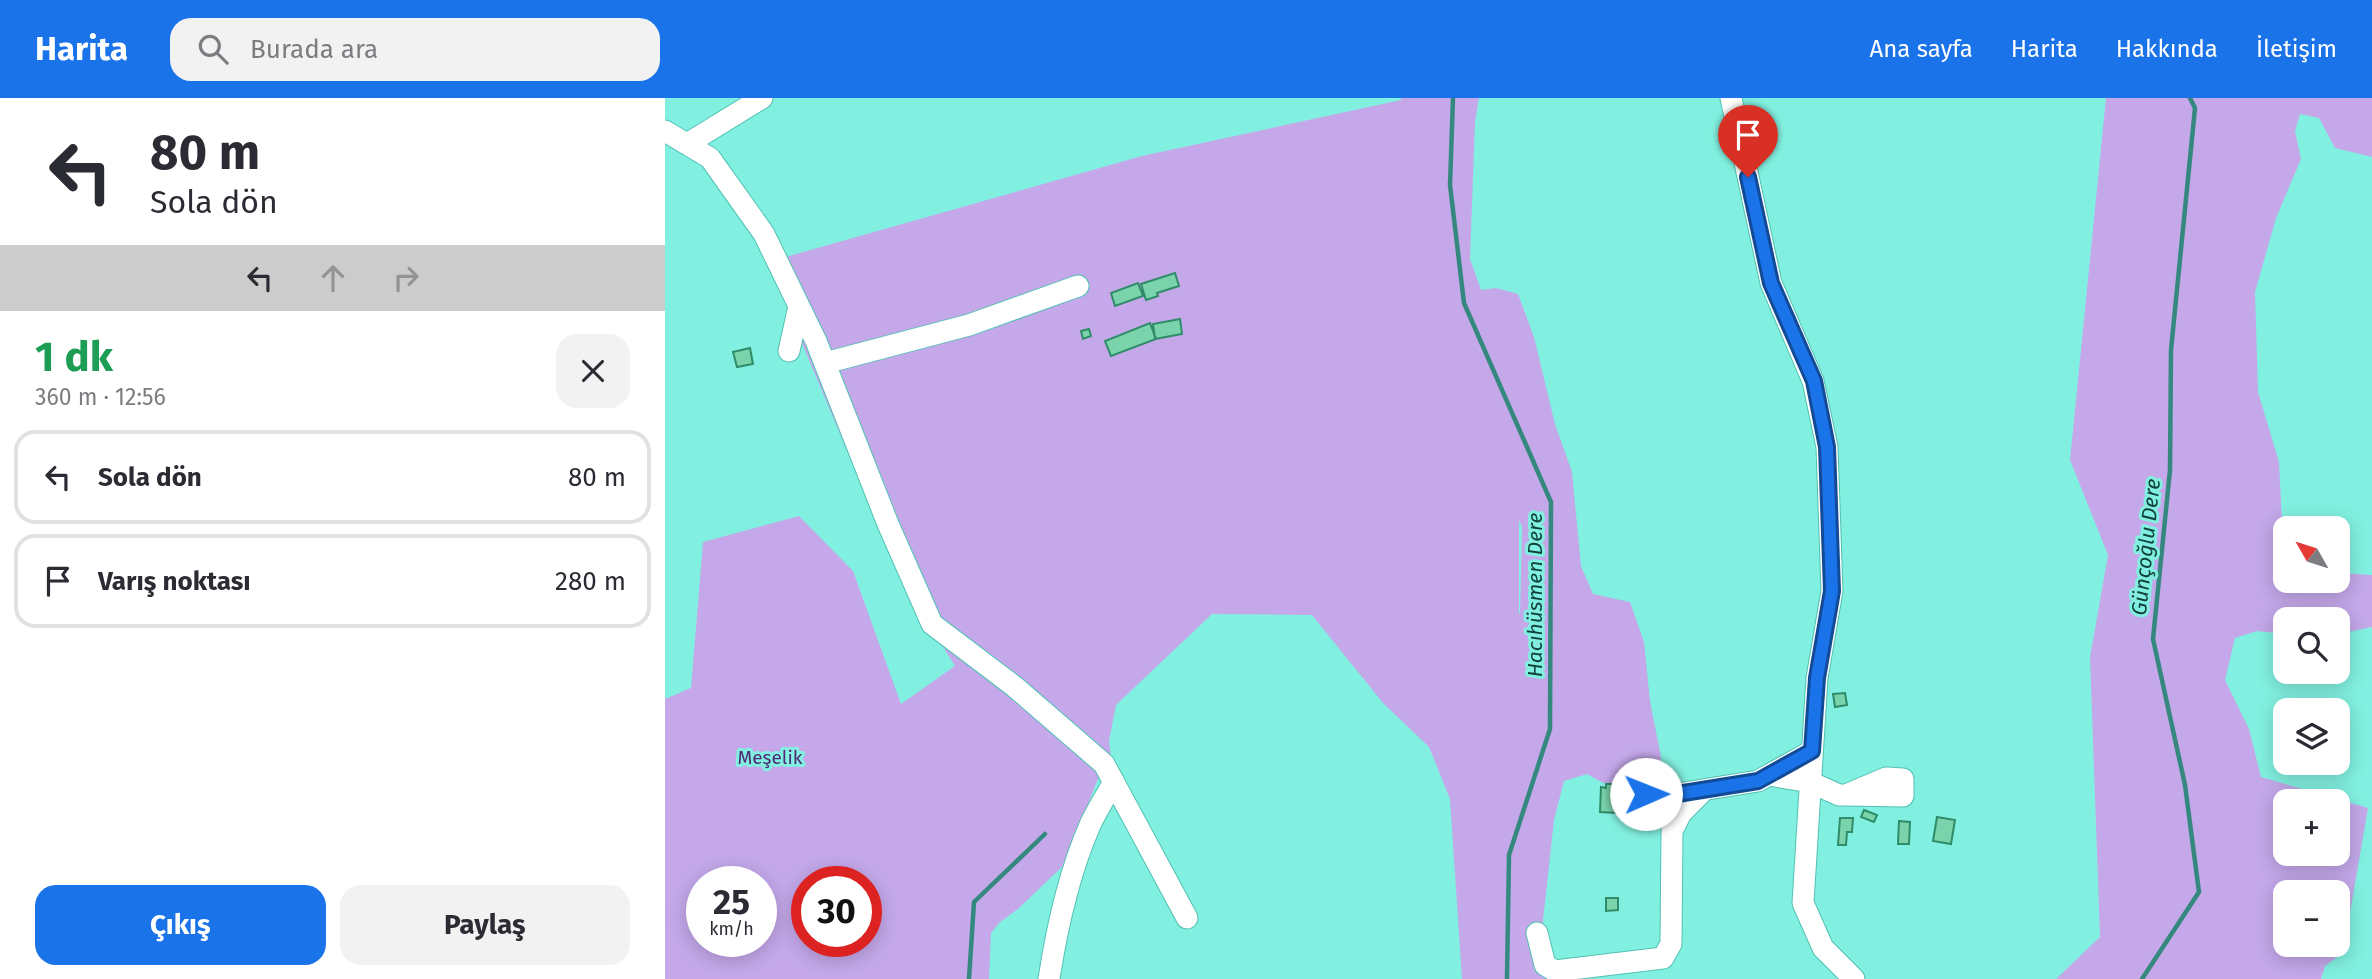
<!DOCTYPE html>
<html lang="tr">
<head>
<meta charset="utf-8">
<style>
	:root { --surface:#fff; --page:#f2f2f3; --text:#2b2b33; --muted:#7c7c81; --line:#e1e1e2; --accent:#1a73e8 }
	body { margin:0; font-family:"Fira Sans",sans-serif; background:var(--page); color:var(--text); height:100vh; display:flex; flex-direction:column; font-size:26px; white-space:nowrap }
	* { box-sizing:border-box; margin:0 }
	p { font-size:23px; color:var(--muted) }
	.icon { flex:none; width:38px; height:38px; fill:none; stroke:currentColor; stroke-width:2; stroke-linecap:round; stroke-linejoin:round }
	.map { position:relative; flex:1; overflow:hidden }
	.drawer { display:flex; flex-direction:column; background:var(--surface); width:665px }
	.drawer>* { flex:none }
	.hud { background:#fff; color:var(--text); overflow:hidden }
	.needle { width:46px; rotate:309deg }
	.controls { position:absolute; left:1608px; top:418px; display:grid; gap:14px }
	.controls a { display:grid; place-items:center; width:77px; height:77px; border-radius:14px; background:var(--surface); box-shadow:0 4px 18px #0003; font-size:35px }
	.speed { position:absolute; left:21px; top:768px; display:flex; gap:14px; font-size:35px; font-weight:700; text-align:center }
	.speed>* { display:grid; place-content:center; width:91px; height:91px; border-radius:50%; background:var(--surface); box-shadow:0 4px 18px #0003; line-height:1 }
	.speed small { font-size:18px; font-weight:400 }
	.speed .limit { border:10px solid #d22; background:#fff; color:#111 }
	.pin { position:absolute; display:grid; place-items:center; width:60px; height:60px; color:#fff; margin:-72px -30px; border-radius:50% 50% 50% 0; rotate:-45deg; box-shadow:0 0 7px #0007 }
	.pin .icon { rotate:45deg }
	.me { position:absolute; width:77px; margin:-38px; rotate:89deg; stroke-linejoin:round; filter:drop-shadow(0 0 5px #0008) }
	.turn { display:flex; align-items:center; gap:24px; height:147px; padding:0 35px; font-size:32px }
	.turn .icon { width:91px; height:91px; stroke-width:2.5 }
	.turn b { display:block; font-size:49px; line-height:60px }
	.lanes { display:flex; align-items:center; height:66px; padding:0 35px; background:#0003; justify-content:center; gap:35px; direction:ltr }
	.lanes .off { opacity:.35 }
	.round { display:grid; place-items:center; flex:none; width:74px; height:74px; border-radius:21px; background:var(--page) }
	.summary { display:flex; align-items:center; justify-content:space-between; height:119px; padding:0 35px }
	h1 { font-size:42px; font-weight:700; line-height:52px; color:#1e9e55 }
	.primary-button { display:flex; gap:14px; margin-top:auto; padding:14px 35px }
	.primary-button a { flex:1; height:80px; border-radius:21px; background:var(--accent); color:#fff; font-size:28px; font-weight:700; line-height:80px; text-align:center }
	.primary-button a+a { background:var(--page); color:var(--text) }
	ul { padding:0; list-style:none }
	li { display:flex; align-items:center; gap:21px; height:94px; margin:0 14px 10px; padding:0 21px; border:4px solid var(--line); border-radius:21px }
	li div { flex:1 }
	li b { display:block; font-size:26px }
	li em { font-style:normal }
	header { display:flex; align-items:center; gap:42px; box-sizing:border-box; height:98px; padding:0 35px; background:var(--accent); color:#fff }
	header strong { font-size:33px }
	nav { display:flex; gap:38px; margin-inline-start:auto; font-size:24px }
	.search { width:490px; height:63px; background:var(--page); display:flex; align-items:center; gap:18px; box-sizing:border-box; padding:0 24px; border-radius:21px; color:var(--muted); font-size:26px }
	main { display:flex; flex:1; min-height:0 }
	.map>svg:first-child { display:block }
</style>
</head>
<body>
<header>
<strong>Harita</strong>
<div class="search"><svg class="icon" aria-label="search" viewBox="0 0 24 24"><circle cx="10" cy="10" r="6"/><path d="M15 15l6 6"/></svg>Burada ara</div>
<nav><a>Ana sayfa</a><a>Harita</a><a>Hakkında</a><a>İletişim</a></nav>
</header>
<main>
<section class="drawer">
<div class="hud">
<div class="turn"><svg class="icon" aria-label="left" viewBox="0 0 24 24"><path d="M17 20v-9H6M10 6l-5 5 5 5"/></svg><div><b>80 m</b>Sola dön</div></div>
<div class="lanes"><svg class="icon" aria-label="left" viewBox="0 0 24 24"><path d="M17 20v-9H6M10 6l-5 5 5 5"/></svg><svg class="icon off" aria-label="ahead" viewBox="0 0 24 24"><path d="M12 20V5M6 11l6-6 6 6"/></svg><svg class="icon off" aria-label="right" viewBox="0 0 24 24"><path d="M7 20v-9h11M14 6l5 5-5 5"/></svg></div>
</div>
<div class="summary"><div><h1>1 dk</h1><p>360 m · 12:56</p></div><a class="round"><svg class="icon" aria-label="close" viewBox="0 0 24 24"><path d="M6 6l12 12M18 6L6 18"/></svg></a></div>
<ul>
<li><svg class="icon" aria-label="left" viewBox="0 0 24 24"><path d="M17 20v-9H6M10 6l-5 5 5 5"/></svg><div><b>Sola dön</b></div><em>80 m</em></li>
<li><svg class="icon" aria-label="arrive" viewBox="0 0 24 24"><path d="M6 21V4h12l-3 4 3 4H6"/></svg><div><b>Varış noktası</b></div><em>280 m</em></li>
</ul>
<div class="primary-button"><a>Çıkış</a><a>Paylaş</a></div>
</section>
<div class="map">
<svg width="1707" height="881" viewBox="0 0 1707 881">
	<rect width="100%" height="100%" fill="#82f0e0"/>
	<path fill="#c4a8ea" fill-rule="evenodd" d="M736,0H814L810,24L805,161L816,192L831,190L853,196L869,239L890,326L907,374L916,468L928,496L965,504L979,544L985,603L996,659L994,690C961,695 952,693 922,676L899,683L889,722L878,822L883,867L880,881H797L785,701L764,649L718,605L647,517L547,516L451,607L444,643L446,659L432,683L400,766L353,811L335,824L326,835L324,881H0V601L26,590L38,444L134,418L188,473L236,606L290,568L236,482L103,164L477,58L736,2ZM854,422L857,429L855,516L854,515ZM37,784H96V844H37ZM142,784H201V844H142Z
		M1441,0H1707V59L1670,50L1654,20L1635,16L1630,33L1636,61L1611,120L1590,194L1593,294L1614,364L1620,483H1673V475L1707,477V529L1673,536V522H1620V536L1592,533L1570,540L1560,582L1584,631L1596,679L1703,710L1678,855L1660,868L1656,881H1391L1435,839L1425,559L1443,457L1405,362ZM1620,704H1673V756H1620ZM1620,794H1673V847H1620Z"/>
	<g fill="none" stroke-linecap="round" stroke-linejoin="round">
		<path stroke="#35887d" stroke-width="4.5" d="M788,0L785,87L799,205L886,404L885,631L844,757L842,881
			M304,881L309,804L380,736
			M1477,881L1534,794L1520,687L1488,541L1505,372L1506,252L1530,10L1525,0"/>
	</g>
	<path fill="#7ad3ab" stroke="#2f8c68" stroke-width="2" d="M510,175L514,188L492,195L493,198L481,202L476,186Z
		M473,185L478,198L450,208L446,195Z
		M515,221L517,236L490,241L488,226Z
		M485,225L491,241L446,258L440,243Z
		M424,231L426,238L418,241L416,233Z
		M85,250L88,266L72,269L68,254Z
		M1180,595L1182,607L1170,609L1168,596Z
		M955,681L970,682L969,701L954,700Z
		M941,686H955L953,715L935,714L936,689L941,690Z
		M1199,712L1212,717L1209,724L1196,719Z
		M1272,719L1290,722L1286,746L1268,743Z
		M1175,720H1188L1187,734H1182L1181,747H1173Z
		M1234,723L1245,724L1244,746H1233Z
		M941,800H953V812L941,813Z"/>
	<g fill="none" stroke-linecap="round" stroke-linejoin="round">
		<g stroke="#51c1b3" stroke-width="23">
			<path id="minor" d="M1066,0L1106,185L1148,283L1162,349L1167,493L1152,580L1138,805L1158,850L1189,881
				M0,33L45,60L99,136L151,243L223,426L267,526L350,589L439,666L522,820
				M22,46L97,0
				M124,253L134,208
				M160,265L304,227L413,188
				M1104,677L1145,684L1174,697H1181L1238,698V681L1221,680L1181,697
				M981,696L1006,697L1093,683L1147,653
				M872,835L880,867L890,873L998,860L1006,846L1007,733L1016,715L1039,692
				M384,881C392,829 404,775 425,727C432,712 441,698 449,684"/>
		</g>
		<use href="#minor" stroke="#fff" stroke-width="21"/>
	</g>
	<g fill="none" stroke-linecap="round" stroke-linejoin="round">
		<g stroke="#114b97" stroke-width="18">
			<path id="route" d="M981,696L1006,697L1093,683L1147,653L1152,580L1167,493L1162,349L1149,283L1106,185L1083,79"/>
		</g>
		<use href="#route" stroke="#1a73e8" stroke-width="12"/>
	</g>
	<g text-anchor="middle" stroke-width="6" stroke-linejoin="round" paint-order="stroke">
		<g font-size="19" fill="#4e2675" stroke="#82f0e0">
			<text x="105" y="666">Meşelik</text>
		</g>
		<g font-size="21" font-style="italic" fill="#10413b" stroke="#82f0e0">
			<text transform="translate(1481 449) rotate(-84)" y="7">Günçoğlu Dere</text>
			<text transform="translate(870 497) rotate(-90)" y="7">Hacıhüsmen Dere</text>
		</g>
	</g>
</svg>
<div class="controls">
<a><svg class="needle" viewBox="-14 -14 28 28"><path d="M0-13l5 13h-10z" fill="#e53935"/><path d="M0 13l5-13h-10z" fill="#7c7c81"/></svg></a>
<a><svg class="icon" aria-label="search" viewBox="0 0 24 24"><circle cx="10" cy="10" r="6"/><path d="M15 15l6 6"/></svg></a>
<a><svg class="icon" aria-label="layers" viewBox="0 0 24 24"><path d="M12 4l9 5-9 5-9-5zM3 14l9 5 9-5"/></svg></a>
<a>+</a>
<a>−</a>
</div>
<div class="speed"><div>25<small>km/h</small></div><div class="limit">30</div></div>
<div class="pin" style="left:1083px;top:79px;background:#d93025"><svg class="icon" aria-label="arrive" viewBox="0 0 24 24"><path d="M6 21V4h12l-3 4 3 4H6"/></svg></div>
<svg class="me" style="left:981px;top:696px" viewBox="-20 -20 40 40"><circle r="19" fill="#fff"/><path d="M0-13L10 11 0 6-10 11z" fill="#1a73e8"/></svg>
</div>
</main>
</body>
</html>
